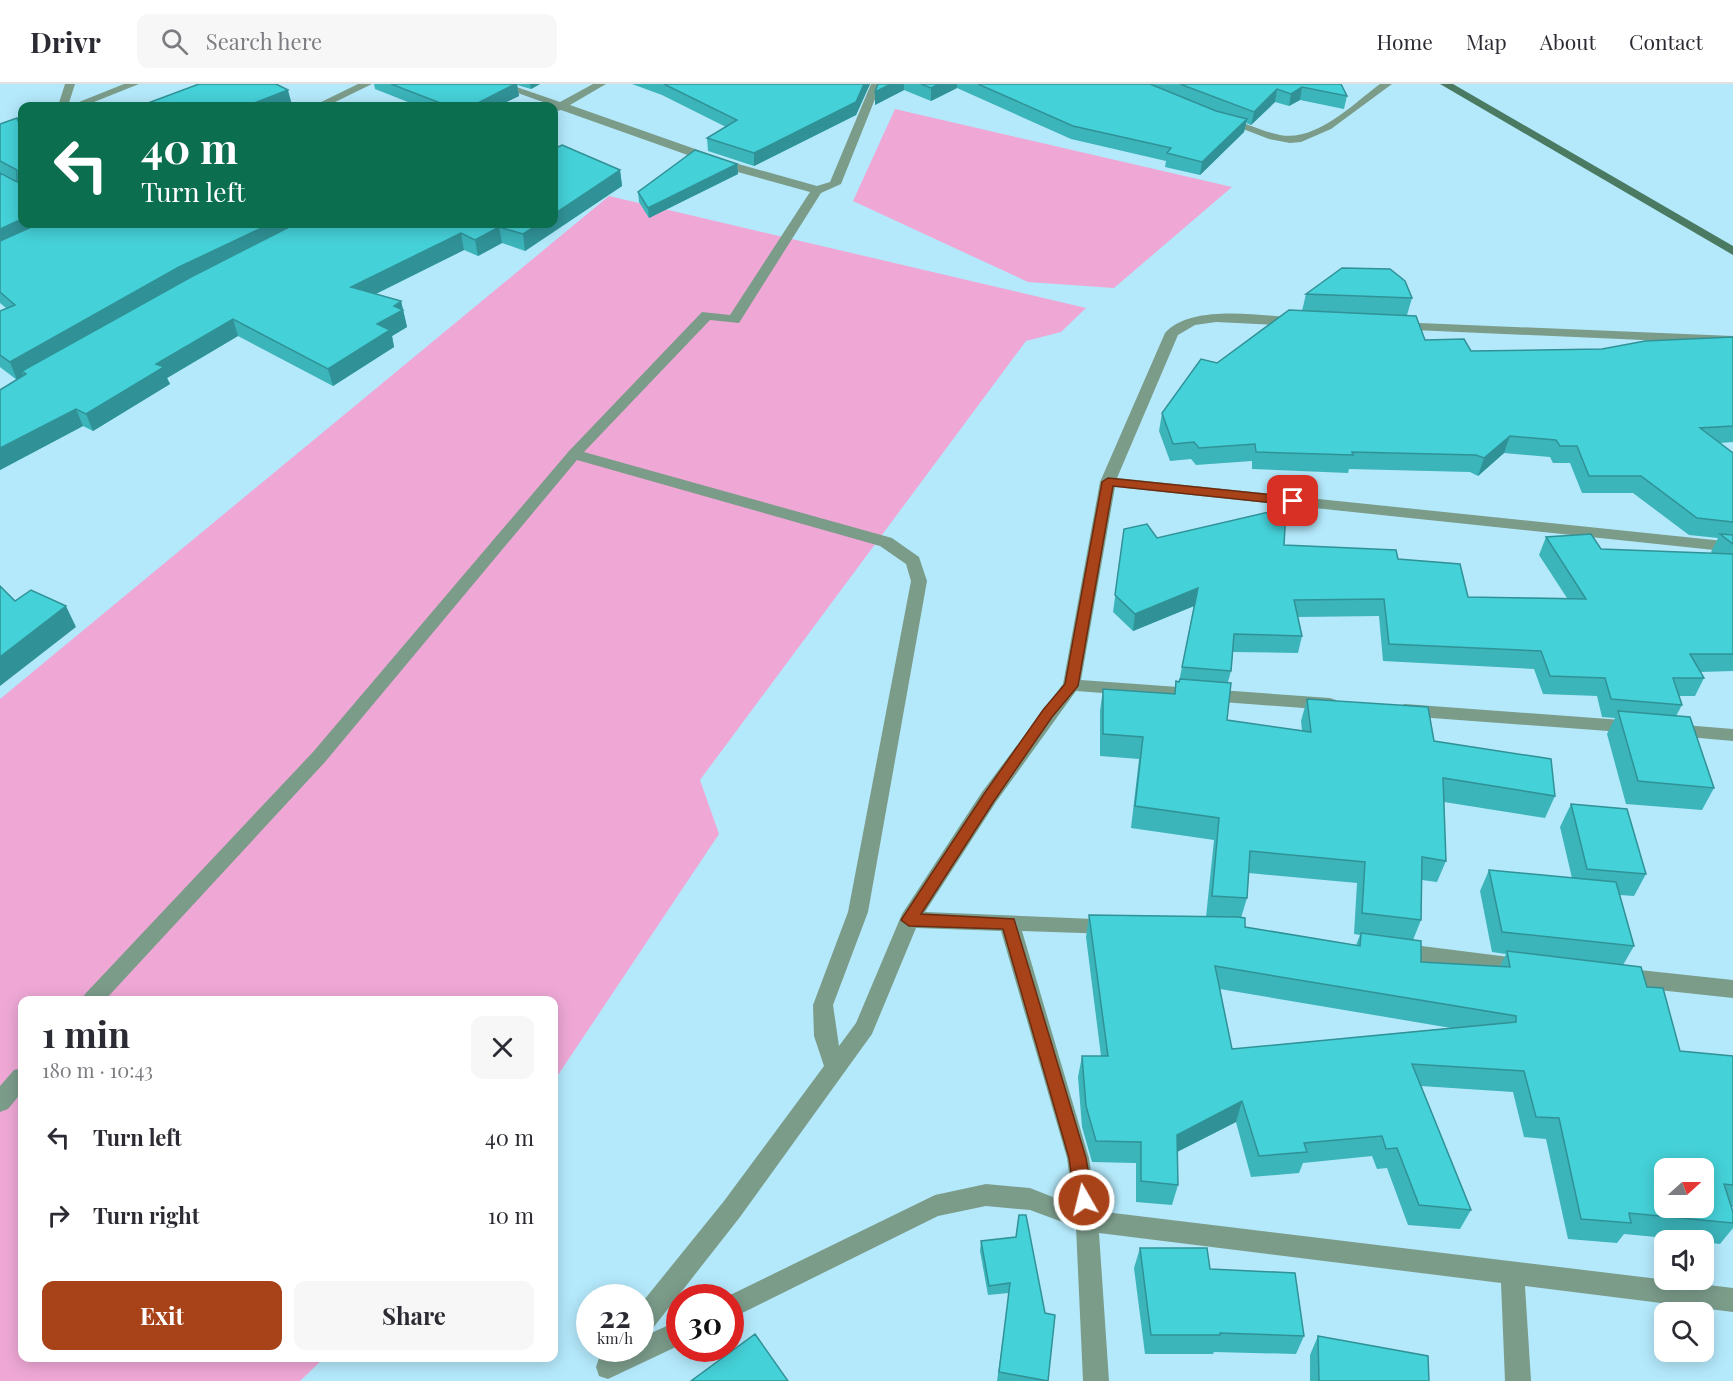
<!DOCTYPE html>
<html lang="en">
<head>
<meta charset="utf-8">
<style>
	:root { --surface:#fff; --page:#f7f7f7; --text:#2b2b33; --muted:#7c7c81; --line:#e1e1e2; --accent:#a84219 }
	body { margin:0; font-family:"Playfair Display",serif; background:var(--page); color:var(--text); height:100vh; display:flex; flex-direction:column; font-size:22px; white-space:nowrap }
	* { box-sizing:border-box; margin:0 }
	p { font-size:20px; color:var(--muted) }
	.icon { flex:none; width:33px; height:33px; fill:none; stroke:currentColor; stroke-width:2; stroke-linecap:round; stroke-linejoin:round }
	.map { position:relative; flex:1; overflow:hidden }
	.side { position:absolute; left:18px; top:912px; width:540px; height:366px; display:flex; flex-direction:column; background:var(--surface); border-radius:12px; box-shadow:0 3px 15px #0003 }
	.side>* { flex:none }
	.top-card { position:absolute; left:18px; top:18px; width:540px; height:126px; border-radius:12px; box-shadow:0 3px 15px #0003; background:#0b6e4f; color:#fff; overflow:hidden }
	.needle { width:39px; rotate:69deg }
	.buttons { position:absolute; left:1654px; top:1074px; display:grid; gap:12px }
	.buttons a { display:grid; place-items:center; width:60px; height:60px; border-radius:12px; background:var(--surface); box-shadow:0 3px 15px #0003; font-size:30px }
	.speed { position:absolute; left:576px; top:1200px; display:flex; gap:12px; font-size:30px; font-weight:700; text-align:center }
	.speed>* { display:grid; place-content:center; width:78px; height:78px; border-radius:50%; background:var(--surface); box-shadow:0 3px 15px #0003; line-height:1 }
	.speed small { font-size:15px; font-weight:400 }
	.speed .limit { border:9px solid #d22; background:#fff; color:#111 }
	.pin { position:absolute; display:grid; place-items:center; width:51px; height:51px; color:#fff; margin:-26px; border-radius:12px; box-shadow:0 3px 9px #0006 }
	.me { position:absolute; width:66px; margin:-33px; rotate:352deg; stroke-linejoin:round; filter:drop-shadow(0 0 4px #0008) }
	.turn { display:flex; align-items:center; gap:21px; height:126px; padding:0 24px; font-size:27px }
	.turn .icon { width:78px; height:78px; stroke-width:2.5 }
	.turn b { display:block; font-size:42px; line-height:51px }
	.round { display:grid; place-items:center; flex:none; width:63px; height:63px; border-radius:12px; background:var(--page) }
	.summary { display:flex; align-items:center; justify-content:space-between; height:102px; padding:0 24px }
	h1 { font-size:36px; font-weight:700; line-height:45px }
	.action { display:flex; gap:12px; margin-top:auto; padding:12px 24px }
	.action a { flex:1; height:69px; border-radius:12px; background:var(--accent); color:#fff; font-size:24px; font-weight:700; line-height:69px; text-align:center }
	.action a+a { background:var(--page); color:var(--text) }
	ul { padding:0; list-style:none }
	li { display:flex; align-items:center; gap:18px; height:78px; padding:0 24px }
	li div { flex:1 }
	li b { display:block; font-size:22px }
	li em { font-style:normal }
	header { display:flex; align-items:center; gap:36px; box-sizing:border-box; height:84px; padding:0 30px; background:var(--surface); border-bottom:2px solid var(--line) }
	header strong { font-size:28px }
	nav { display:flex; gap:33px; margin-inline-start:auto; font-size:21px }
	.search { width:420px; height:54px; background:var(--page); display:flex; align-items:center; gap:15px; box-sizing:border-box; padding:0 21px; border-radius:12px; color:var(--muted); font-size:22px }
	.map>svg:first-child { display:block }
</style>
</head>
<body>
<header>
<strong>Drivr</strong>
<div class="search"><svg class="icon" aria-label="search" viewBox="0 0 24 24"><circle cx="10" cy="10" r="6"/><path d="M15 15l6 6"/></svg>Search here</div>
<nav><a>Home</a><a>Map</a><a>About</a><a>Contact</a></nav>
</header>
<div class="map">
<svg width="1733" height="1297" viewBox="0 0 1733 1297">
	<rect width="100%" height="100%" fill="#b4e9fb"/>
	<path fill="#efa8d6" d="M895,25L1232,103L1114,204L1028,198L853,117Z
		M609,112L1086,224L1061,248L1026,257L700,696L719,750L554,997V916H22V1274H324L300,1297H0V615Z"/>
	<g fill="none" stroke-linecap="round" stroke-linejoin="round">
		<path fill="#7c9c8a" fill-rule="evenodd" d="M65,0H75L68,22H58Z
			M124,0H139L84,22H69Z
			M358,0H372L327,22H313Z
			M493,0H508L560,18L593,0H606L570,21L735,79L817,102L830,98L871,0H881L841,100L821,109L739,239L710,236L584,368L892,454L919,473L927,497L868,828L833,921L839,962L856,939L902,830L982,708L1063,600L1100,398L1165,249C1191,219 1264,232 1300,234L1307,238L1300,242L1216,238L1195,241L1178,251L1117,394L1733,458V468L1115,403L1081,596L1330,614L1336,616L1339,620L1336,624L1330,626L1076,607L996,718L925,828L1118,836L1121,842L1118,848L1111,850L1022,847L1089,1074L1097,1127L1733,1204V1228L1525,1202L1531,1297H1505L1501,1199L1099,1149L1109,1297H1083L1076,1143L1030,1126L986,1122L938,1132L730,1235V1214H724L935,1111L986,1100L1030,1104L1073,1121L1067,1074L1001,847L916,844L872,950L740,1133L649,1249L640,1253V1221L724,1117L824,982L814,952L813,921L848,828L911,497L906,480L880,462L577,376L325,678L105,916H82L85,910L313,668L569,367L702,228L730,231L810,108L727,85L561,26L554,28V22Z
			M1380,0H1392L1331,45L1301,58L1290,59L1269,55L1217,35L1223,32C1242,37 1260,47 1280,51C1316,58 1353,20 1380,0Z
			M1396,238L1733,252V260L1391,245L1389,242Z
			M1405,620L1635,637L1641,638L1644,643L1641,648L1635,649L1405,632L1399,630L1396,626L1399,622Z
			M1672,640L1733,645V657L1666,651L1663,646L1666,641Z
			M1398,859L1525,875L1532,877L1535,883L1532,889L1525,891L1398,875L1391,873L1388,867L1391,861Z
			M1621,884L1733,896V914L1621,902L1614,899L1611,893L1614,887Z
			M22,984V1008L8,1025L0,1028V1002L14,986Z
			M680,1236V1261L608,1295L599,1292L596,1283L599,1274L619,1264H640V1254Z"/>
		<path fill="#4a7b62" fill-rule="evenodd" d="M1440,0H1453L1733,162V171Z"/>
	</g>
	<path fill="#3bb4ba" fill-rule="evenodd" d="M374,0H540L531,5L517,1L519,12L498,22H418L375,5Z
		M632,0H870L856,31L754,82L708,67L707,54L726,43L662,11Z
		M878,0H1341L1347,12L1344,25L1300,16L1289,22L1275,18L1251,41L1246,39L1244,48L1200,91L1165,83L1166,77L1071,55L957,4L931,17L904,6L875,21V8Z
		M0,40L22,47V140H554L620,86L622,102L525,167L502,159L478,172L464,166L376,210L401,217L407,243L392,252L394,263L333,302L238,252L167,294L170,300L93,347L83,342L0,386V306L17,296L0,283V227L6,224L0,219Z
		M737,80L738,90L649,134L639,118L638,108Z
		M1306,210L1412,214L1407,231L1425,256L1471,267L1602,265L1733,253V358L1720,359L1733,369V587L1700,588L1704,594L1695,612H1679L1682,621L1676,632L1714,704L1702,726L1626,720L1607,650L1615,634L1602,633L1597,612L1543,610L1534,585L1383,577L1379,532L1298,533L1302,552L1298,569L1233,568L1231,587L1228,598L1227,636L1302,647L1301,637L1307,615L1434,657L1555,712L1545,734L1444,718L1446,777L1437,798L1422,796L1421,836L1413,856L1421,878L1500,882L1506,870L1492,868L1480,807L1489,786L1572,794L1560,743L1571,720L1646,790L1634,812L1620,811L1634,862L1623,881L1647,903L1680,967L1733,972V1123H1731L1733,1128V1144L1720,1160L1704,1158V1156H1689L1624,1150L1617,1159L1568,1155L1546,1055L1524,1053L1513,1008L1421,1002L1471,1126L1460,1145L1408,1141L1387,1084L1377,1085L1372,1072L1303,1079L1299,1089L1251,1093L1236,1038L1177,1068L1178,1101L1172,1121L1136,1118V1079L1092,1078L1082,1043L1078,993L1082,972H1101L1086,853L1089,831L1206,833L1214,756L1131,744L1139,675L1100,672V627L1103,605L1174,610L1176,597L1179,598L1194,522L1133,547L1113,528L1122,463L1157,454L1284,461L1398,475L1468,513L1567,514L1539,471L1546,453L1601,465L1713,470L1711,468L1718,454L1689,451L1633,409H1582L1570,379H1553L1550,373L1504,369L1478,392L1470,388L1349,385L1348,389L1252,385V377L1196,381L1191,375L1170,377L1159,347L1162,329L1217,279L1302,227ZM1249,789L1357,799L1354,850L1360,851L1356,861L1245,843L1241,834L1247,814ZM1220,905L1451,944L1232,965Z
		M1016,1153L1048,1297H997L1009,1209L988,1211L980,1167L981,1157Z
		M1140,1164L1210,1185L1304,1252L1296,1270L1214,1268L1213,1270H1145L1134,1184Z
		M1318,1252L1429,1297H1310V1271Z"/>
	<path fill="#309297" d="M515,0H517L519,12L498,22H472Z
		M530,0H540L531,5Z
		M864,0H870L856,31L754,82V69Z
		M891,0H904V6L875,21V8Z
		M939,0H957V4L931,17V4Z
		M1302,3L1300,16L1289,22L1291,10Z
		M1277,5L1275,18L1251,41L1254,28Z
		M288,6L292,21L290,22H246Z
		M1247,35L1244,48L1200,91L1202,78Z
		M737,80L738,90L649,134L648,124Z
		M620,86L622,102L525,167L523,150L539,140H554V130Z
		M22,135V140H55L0,165V145Z
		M270,140H308L22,287L24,292L17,296L10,278L179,183Z
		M499,143L502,159L478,172L475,156Z
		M461,149L464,166L355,220L351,203Z
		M401,217L407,243L392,252L394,263L333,302L328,285Z
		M233,235L238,252L167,294L170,300L93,347L86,330L156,280Z
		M76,325L83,342L0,386V364Z
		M1510,352L1504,369L1478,392L1484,374Z
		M1198,504L1194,522L1133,547L1135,530Z
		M66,522L76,543L0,602V573Z
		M1242,1017L1236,1038L1171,1071L1177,1051Z"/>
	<path fill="#45d1d8" stroke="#309297" stroke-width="1.5" fill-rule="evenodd" d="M199,0H276L288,6L246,22H140Z
		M391,0H515L472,22H448Z
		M664,0H864L856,18L754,69L707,54L737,36Z
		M878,0H891L875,8Z
		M921,0H939L931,4Z
		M978,0H1150L1216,27L1247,35L1202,78L1167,69L1171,64L1073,42Z
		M1180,0H1341L1347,12L1302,3L1291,10L1277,5L1254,28Z
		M17,34L22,47V135L0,145V89L17,98V86L0,77V40Z
		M562,61L620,86L554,130V65Z
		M695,66L737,80L648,124L638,108Z
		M38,140H270L179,183L10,278L0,271V227L15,221L0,208V157Z
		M295,140H539L523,150L499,143L475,156L461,149L351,203L401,217L394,222L403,226L377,240L390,246L328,285L233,235L156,280L164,283L86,330L76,325L0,364V306L26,290L22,287L191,193Z
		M1342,184L1390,185L1405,197L1412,214L1306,210Z
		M1289,226L1416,232L1425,256L1464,255L1471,267L1602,265L1645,257L1733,253V342L1700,344L1733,369V438L1697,434L1641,392H1589L1577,362H1560L1556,356L1510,352L1484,374L1476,371L1352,368L1353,371L1256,368L1255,360L1199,364L1194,358L1173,360L1162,329L1201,275L1217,279Z
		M1286,424L1284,461L1396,466L1398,475L1460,480L1468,513L1586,515L1546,453L1591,450L1601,465L1733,470V570H1690L1704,594H1673L1682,621L1611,615L1605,594L1550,592L1541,567L1389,560L1384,515L1294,516L1302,552L1234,550L1231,587L1182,583L1198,504L1135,530L1115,511L1124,445L1147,440L1157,454Z
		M1720,450L1733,451V460Z
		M0,502L15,517L31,506L66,522L0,573Z
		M1180,595L1231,599L1227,636L1311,648L1307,615L1428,623L1434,657L1551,675L1555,712L1443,694L1446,777L1422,773L1421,836L1362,829L1365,778L1250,767L1247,814L1212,812L1219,734L1135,722L1143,653L1103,650V605L1175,610L1176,597L1179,598Z
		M1618,627L1690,633L1714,704L1638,697Z
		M1571,720L1627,725L1646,790L1587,785Z
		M1489,786L1616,798L1634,862L1502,848Z
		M1089,831L1238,833L1245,834V843L1360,862L1361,849L1421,857V878L1510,883L1507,867L1641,883L1647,903L1663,904L1680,967L1733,972V1101L1724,1100L1733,1128V1139L1629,1129L1631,1139L1581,1135L1559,1034L1536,1033L1524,987L1412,980L1471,1126L1419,1121L1397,1064L1386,1065L1382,1052L1304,1059L1307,1068L1259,1072L1242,1017L1177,1051L1178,1101L1141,1097V1058L1096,1057L1086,1022L1082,972H1108ZM1215,882L1516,932V938L1232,965ZM1665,1084H1704V1124H1665Z
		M1019,1131H1026L1045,1229L1055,1231L1048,1297L999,1288L1010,1199L989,1202L981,1157L1016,1153Z
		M1140,1164H1207L1210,1185L1295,1189L1304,1252L1220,1249V1251H1151Z
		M755,1250L788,1297H691Z
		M1318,1252L1428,1272L1429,1297H1319Z"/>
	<path fill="#a84219" stroke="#6d2b10" stroke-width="1.5" d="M1108,394L1293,413L1299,417L1293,421L1113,402L1078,602L1052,633L994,717L921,830L1014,835L1086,1074L1093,1116L1090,1122L1084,1125L1078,1122L1075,1116L1069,1074L1003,845L909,842L901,836L984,710L1043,626L1065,600L1102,398Z"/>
</svg>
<div class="buttons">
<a><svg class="needle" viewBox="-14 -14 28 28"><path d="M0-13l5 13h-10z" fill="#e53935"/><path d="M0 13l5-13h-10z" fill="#7c7c81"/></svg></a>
<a><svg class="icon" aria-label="sound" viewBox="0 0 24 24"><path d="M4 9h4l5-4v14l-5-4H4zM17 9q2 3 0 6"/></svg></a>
<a><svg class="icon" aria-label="search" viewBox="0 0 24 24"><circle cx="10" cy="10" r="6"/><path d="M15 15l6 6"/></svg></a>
</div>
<div class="speed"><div>22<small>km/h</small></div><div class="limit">30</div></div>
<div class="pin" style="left:1293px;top:417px;background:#d93025"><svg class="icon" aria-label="arrive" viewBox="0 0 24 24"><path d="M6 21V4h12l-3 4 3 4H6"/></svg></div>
<svg class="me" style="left:1084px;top:1116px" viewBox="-20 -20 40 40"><circle r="17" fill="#a84219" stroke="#fff" stroke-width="3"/><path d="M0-11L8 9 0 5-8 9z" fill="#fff"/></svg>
<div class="top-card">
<div class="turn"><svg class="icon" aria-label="left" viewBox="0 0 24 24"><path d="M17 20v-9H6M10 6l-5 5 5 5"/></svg><div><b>40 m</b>Turn left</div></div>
</div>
<section class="side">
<div class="summary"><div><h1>1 min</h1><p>180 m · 10:43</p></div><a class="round"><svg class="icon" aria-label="close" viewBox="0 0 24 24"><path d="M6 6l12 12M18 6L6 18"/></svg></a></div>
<ul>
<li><svg class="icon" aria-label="left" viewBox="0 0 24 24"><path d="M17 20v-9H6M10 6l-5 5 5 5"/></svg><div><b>Turn left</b></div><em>40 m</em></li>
<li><svg class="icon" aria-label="right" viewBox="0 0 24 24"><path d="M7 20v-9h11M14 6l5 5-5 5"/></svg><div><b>Turn right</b></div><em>10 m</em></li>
</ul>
<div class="action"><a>Exit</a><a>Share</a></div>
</section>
</div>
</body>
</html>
